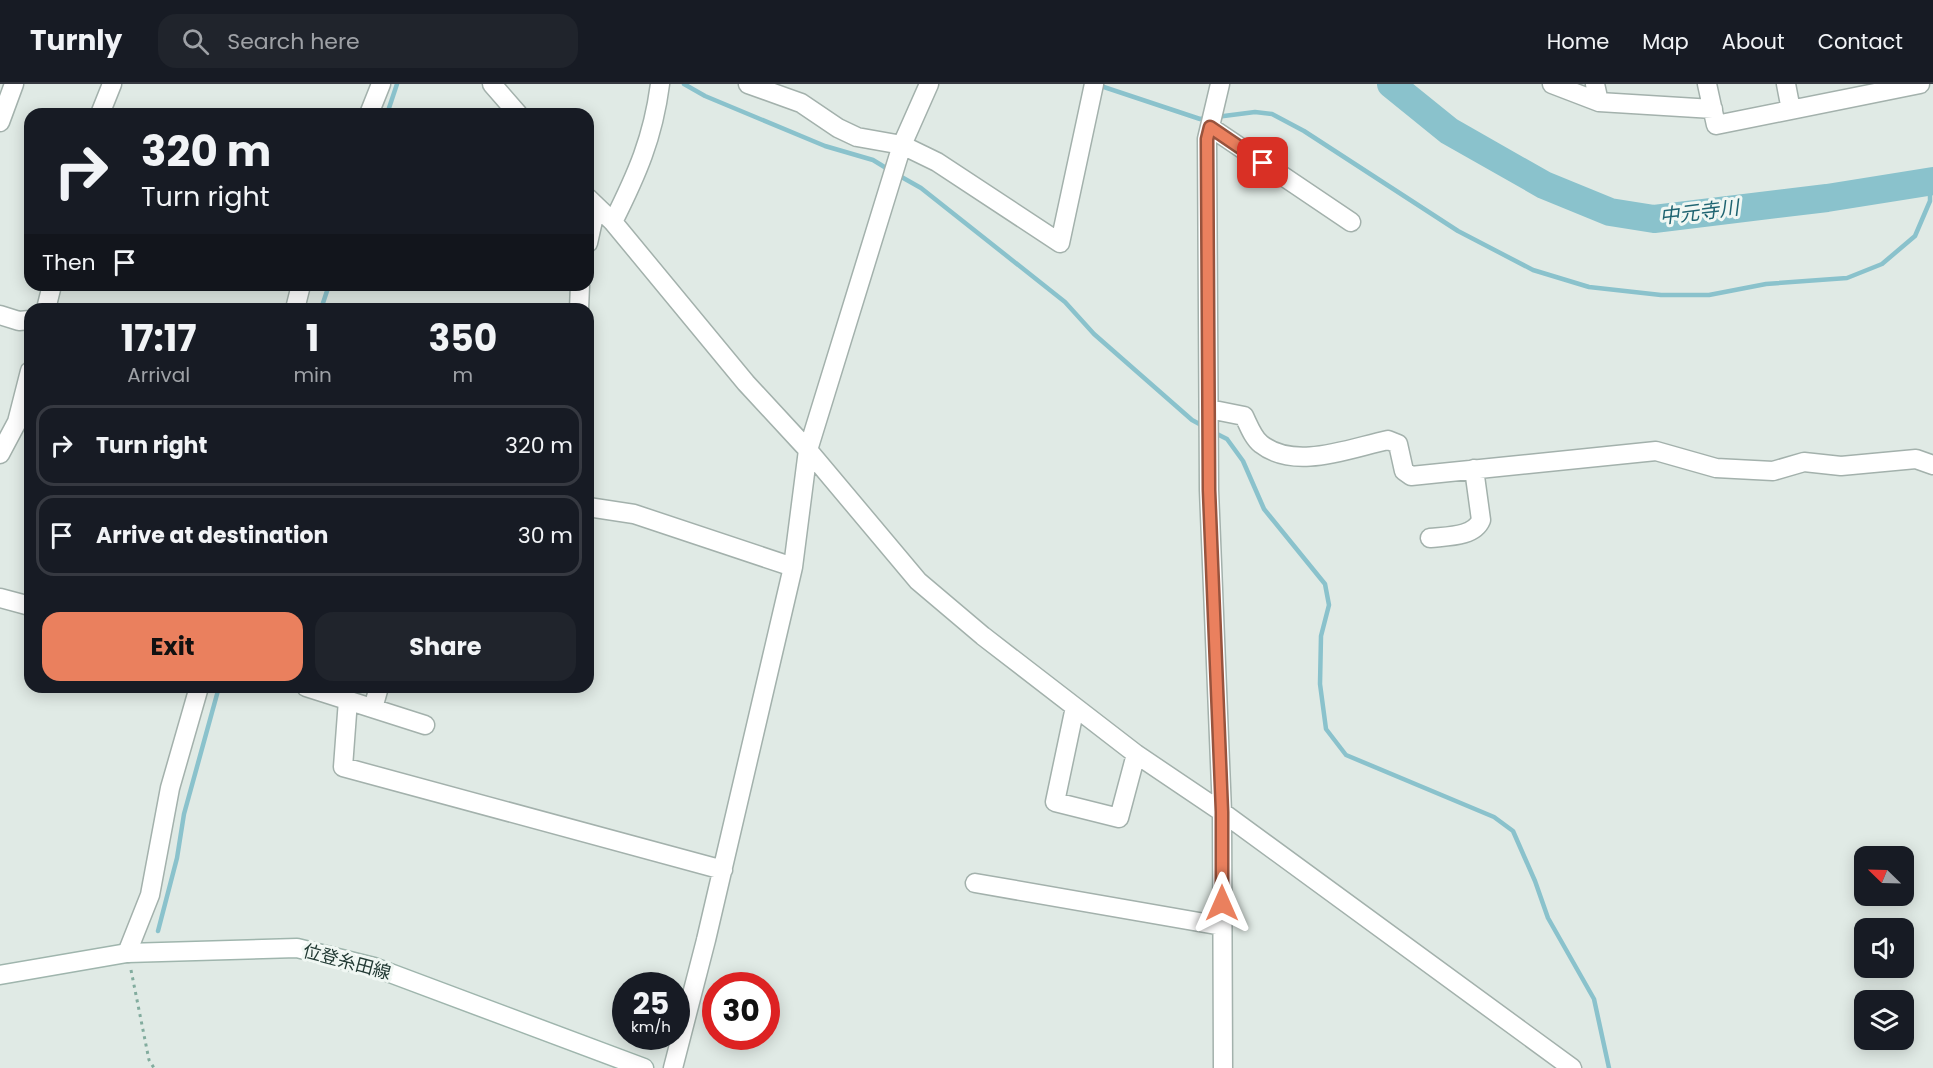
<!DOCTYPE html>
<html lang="en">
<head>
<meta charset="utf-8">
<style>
	:root { --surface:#171b24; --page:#20242c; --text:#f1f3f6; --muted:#9ea1a6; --line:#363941; --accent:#ea805e }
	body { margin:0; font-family:Poppins,"Noto Sans JP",sans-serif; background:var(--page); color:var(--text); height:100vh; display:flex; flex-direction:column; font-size:22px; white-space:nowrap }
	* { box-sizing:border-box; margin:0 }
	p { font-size:20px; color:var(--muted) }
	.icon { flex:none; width:33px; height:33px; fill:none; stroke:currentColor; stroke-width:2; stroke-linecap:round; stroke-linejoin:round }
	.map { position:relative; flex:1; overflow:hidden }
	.details { position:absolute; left:24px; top:219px; width:570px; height:390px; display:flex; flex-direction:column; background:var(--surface); border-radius:18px; box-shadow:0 3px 15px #0003 }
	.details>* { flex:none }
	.hud { position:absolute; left:24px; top:24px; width:570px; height:183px; border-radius:18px; box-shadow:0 3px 15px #0003; background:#171b24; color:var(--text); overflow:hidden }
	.needle { width:39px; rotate:293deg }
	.tools { position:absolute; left:1854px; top:762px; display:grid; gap:12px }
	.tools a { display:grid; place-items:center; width:60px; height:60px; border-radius:12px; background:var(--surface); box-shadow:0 3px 15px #0003; font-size:30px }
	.speed { position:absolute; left:612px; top:888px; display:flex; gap:12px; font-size:30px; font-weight:700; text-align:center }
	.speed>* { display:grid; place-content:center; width:78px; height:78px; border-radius:50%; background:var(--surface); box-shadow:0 3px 15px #0003; line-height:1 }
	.speed small { font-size:15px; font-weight:400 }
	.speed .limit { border:9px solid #d22; background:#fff; color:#111 }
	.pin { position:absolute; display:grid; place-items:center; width:51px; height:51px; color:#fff; margin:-26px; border-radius:12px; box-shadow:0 3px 9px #0006 }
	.me { position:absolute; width:66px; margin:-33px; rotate:0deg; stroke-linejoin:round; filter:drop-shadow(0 0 4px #0008) }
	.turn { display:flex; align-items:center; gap:21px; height:126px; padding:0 18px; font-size:27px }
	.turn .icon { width:78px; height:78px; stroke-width:2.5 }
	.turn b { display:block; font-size:42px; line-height:51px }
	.then { display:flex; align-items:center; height:57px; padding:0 18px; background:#0003; gap:12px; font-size:22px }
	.eta { display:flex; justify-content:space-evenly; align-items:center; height:102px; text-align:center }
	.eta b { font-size:36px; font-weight:700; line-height:42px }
	.cta { display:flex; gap:12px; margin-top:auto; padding:12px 18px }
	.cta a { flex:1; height:69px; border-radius:18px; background:var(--accent); color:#111; font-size:24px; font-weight:700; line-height:69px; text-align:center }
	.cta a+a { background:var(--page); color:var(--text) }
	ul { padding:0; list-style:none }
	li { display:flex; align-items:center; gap:18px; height:81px; margin:0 12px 9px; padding:0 6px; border:3px solid var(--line); border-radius:18px }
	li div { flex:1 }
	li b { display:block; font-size:22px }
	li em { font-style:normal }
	header { display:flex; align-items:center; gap:36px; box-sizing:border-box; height:84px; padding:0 30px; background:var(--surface); border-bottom:2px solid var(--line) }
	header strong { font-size:28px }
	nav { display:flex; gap:33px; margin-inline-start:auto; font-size:21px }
	.search { width:420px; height:54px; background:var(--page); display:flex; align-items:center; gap:15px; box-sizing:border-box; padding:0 21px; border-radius:18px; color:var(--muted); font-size:22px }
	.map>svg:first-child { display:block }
</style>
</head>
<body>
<header>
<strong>Turnly</strong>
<div class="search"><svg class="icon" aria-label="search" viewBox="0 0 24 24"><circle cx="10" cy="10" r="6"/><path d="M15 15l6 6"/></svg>Search here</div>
<nav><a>Home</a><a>Map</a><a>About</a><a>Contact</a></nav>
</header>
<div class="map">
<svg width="1933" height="984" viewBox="0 0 1933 984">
	<rect width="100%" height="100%" fill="#e0eae5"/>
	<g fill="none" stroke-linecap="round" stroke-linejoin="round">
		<path stroke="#8ac2cc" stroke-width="4.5" d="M684,0L705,12L825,62L873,76L891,87
			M1098,1L1200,35L1207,34
			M387,30L397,0
			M1216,33L1255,28L1272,30L1304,47L1458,147L1533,186L1589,203L1661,211H1709L1766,200L1847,194L1882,180L1915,152L1930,117V97
			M898,91L921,104L1065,218L1094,250L1192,336L1203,342
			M321,225L329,201
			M1213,348L1227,355L1243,377L1264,425L1325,500L1329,521L1321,552L1320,600L1326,645L1346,671L1494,733L1513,747L1535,797L1548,834L1594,915L1609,984
			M158,847L177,774L184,730L219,603"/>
		<path stroke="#8ac2cc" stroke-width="28" d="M1391,0L1449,47L1544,101L1610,128L1654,135L1827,114L1933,97"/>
		<g stroke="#a3b1ac" stroke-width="21">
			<path id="minor" d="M492,0L518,30
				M748,0L801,19L838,44L857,53L902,61L937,78L1060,159L1094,0
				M1220,0L1207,55L1209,406L1222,728L1223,984
				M1552,0L1599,18L1713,25
				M1595,0L1599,18
				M1707,0L1716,41L1920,0
				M1786,0L1791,26
				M100,30L112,0
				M369,30L381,0
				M0,38L14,0
				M1210,43L1351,138
				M588,114L613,138L746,299L808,366L918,497L983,552L1136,670L1222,728L1572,984
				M613,138C637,90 653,54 660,0
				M588,159L596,123
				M46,225L52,201
				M295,225L301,201
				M579,225L580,201
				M0,231L19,237L30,236
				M1209,325L1244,332C1248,340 1253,354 1261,360C1295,387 1350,364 1388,356L1398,360L1404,387L1411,392L1656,367L1716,384L1773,387L1804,378L1841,382L1916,375L1933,381
				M0,370L17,338L30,287
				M588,423L634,430L793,483
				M1430,454C1447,452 1474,453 1481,436L1474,385
				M0,514L30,522
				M306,603L425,641
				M348,616L343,683L723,786
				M1075,623L1055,718L1119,734L1136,670
				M373,624L379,603
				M975,799L1222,842
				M127,869L150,811L170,704L199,603
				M673,984L706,856L793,483L808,366L902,61L929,0"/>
		</g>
		<g stroke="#9fb5ad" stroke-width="21">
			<path id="secondary" d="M0,891L127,869L297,864L374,883L644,984"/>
		</g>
		<path stroke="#82ac9e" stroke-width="3" stroke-dasharray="3 4.5" stroke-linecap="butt" d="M131,886L149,976L154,984"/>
		<use href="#minor" stroke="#fff" stroke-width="18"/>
		<use href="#secondary" stroke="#fff" stroke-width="18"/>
	</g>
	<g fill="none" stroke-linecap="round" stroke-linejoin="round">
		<g stroke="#98533d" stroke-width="15">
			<path id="route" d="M1222,819V728L1209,406L1207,55L1210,43L1263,79"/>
		</g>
		<use href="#route" stroke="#ea805e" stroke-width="10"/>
	</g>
	<g text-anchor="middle" stroke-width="6" stroke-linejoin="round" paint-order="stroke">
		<g font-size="18" fill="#213933" stroke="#f0f7f3">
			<text transform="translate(347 878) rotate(15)" y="6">位登糸田線</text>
		</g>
		<g font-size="20" font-style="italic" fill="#1f6471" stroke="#f0f7f3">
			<text transform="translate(1699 128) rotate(-7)" y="7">中元寺川</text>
		</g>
	</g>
</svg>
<div class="tools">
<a><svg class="needle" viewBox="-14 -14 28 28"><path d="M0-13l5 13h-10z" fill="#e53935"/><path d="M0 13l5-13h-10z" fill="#9ea1a6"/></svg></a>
<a><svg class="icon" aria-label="sound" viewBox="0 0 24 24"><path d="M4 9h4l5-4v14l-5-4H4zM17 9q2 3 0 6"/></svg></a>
<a><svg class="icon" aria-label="layers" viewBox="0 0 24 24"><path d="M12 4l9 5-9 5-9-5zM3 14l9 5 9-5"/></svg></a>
</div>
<div class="speed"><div>25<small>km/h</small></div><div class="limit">30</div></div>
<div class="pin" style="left:1263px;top:79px;background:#d93025"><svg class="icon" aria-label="arrive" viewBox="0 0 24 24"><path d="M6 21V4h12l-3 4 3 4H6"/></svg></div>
<svg class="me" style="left:1222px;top:819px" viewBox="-20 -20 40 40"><path d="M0-17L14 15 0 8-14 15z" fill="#ea805e" stroke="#fff" stroke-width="4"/></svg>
<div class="hud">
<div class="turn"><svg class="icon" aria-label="right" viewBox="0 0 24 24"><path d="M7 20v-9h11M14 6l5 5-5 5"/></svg><div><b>320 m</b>Turn right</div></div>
<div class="then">Then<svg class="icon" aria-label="arrive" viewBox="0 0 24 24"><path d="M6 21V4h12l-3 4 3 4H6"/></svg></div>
</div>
<section class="details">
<div class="eta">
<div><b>17:17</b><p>Arrival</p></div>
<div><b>1</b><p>min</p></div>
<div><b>350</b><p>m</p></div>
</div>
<ul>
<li><svg class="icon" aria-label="right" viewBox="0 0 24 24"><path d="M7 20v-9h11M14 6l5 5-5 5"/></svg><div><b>Turn right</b></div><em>320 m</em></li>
<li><svg class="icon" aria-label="arrive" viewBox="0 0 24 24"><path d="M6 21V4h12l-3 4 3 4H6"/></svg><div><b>Arrive at destination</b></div><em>30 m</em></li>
</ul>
<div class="cta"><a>Exit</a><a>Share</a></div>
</section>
</div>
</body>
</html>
